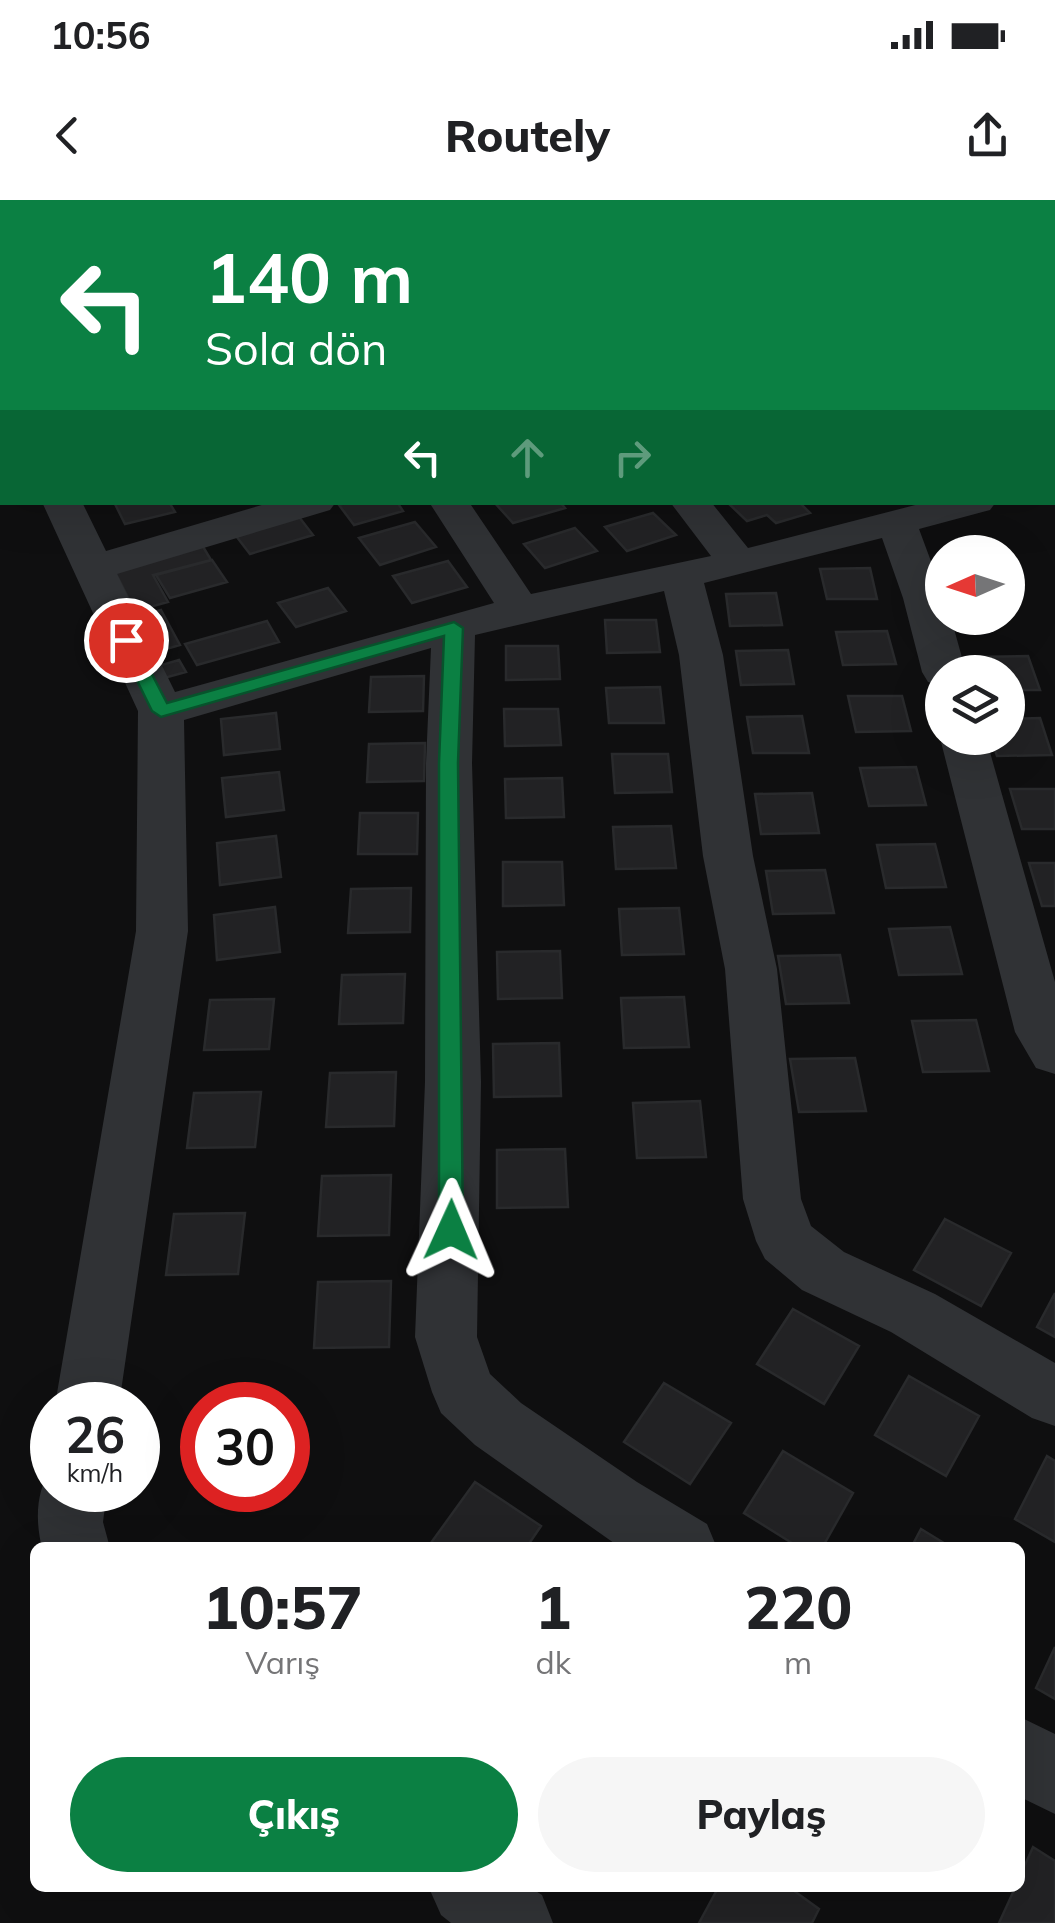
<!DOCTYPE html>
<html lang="tr">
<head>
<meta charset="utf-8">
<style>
	:root { --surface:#fff; --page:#f6f6f6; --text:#202124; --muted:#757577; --accent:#0b8043 }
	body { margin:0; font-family:Mulish,sans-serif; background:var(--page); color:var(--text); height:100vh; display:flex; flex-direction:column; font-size:38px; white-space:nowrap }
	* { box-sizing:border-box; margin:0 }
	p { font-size:32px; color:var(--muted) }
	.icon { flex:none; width:55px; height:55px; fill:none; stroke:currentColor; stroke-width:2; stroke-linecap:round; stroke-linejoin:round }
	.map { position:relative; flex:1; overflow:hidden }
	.panel { position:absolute; left:30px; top:1342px; width:995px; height:350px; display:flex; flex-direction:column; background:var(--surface); border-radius:15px; box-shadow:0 10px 40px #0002 }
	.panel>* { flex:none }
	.top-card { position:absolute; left:0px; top:0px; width:1055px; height:305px; box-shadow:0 10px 40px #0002; background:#0b8043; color:#fff; overflow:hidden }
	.needle { width:65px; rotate:267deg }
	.controls { position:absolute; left:925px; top:335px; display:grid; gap:20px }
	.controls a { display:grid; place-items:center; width:100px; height:100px; border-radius:50%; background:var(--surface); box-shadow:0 10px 40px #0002; font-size:50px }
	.speed { position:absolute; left:30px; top:1182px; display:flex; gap:20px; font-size:50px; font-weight:700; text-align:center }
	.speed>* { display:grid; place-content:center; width:130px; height:130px; border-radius:50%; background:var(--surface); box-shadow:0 10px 40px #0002; line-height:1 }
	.speed small { font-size:25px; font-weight:400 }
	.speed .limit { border:15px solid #d22; background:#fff; color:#111 }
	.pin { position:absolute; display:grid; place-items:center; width:85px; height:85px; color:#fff; margin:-42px; border:5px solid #fff; border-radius:50%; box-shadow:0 2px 10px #0007 }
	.me { position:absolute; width:110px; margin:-55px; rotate:1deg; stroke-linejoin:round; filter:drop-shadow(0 0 8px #0008) }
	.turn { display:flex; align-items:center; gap:35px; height:210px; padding:0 40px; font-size:45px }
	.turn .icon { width:130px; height:130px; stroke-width:2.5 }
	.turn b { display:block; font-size:70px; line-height:85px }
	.lanes { display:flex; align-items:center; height:95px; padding:0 40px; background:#0003; justify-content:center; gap:50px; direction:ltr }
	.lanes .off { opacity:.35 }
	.eta { display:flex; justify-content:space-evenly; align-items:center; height:170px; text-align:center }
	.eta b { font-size:60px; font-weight:800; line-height:70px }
	.action { display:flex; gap:20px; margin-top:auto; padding:20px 40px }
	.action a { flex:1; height:115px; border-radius:60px; background:var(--accent); color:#fff; font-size:40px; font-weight:800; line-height:115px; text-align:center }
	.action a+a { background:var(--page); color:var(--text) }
	.status { display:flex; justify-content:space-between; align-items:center; height:70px; padding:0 50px; background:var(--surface); direction:ltr }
	.status svg { height:28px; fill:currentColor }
	header { display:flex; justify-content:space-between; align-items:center; height:130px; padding:0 40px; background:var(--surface); font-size:45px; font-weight:800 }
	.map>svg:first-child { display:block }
</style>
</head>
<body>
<div class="status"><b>10:56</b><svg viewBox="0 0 49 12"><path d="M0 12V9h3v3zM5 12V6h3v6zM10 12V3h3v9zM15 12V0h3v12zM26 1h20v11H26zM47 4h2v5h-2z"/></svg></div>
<header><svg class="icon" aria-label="back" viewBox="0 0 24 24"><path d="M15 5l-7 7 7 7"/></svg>Routely<svg class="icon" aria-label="share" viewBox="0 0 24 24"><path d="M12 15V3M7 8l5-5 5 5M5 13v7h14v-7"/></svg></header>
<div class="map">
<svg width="1055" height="1723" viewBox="0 0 1055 1723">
	<rect width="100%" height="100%" fill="#0f0f10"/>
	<path fill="#222224" stroke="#292a2c" stroke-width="2.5" d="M114,302H169L175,312L125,324Z
		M349,302H397L403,311L354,325L339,305Z
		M494,302H560L565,308L513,323Z
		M727,302H799L810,313L776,323L767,315L747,321Z
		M296,313L313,335L250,354L233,332Z
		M653,313L676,335L627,351L605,327Z
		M415,322L436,347L380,365L359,338Z
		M575,328L597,351L545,368L524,344Z
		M202,345L211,360L153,375L168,402L135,411L113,368Z
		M212,360L227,382L170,398L156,375Z
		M448,361L467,387L412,403L393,376Z
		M870,368L877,399H827L820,369Z
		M328,388L346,411L296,427L278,403Z
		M776,393L782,425L730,426L726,394Z
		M161,410L180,445L156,452L138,416Z
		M605,420H656L660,452L607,453Z
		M267,421L279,442L197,465L185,444Z
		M887,431L896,464L843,465L836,432Z
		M506,446H558L560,479L506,480Z
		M788,450L794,484L741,485L736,451Z
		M1028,456L1040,490H1008V472H981L976,457Z
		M179,460L186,472L164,478L158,466Z
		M424,476L423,511L369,512L371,477Z
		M660,487L664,523H609L606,488Z
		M848,496H902L911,531L856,532Z
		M504,509H558L561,545L505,546Z
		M276,513L280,549L224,555L221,519Z
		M802,516L809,553H753L747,517Z
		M1040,518L1052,555L997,556L991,538H1008V519Z
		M425,543L424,581L367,582L369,544Z
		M612,554H668L672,592L615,593Z
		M916,567L926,605L869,606L860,568Z
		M279,572L284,610L226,617L222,578Z
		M562,578L564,617L506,618L505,579Z
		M1010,589H1055V629H1022Z
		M812,593L819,633L761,634L755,594Z
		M360,613H418L417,654H358Z
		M671,626L676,668L616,669L613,627Z
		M276,636L281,677L220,685L217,643Z
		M935,644L946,687L886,688L877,645Z
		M503,662H562L564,705L503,706Z
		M1029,663H1055V706H1042Z
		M825,670L834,713L773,714L766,671Z
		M411,688L410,732L348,733L351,689Z
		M275,707L280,752L217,760L214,715Z
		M679,708L684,754L622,755L619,709Z
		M950,727L962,774L899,775L889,729Z
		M560,751L562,798L498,799L497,752Z
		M840,755L849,803L786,804L778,756Z
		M405,774L403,823L339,824L342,775Z
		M684,797L689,847L624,848L621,798Z
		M274,799L269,849L204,850L210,800Z
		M976,820L989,871L923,872L912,821Z
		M559,843L561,896L494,897L493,844Z
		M855,858L866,911L799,912L790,859Z
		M396,872L394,926L326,927L330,873Z
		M261,892L255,947L187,948L194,893Z
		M700,901L706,957L637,958L633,903Z
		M565,949L568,1007L497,1008V950Z
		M391,975L389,1035L318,1036L322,976Z
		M245,1013L238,1074L166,1075L174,1014Z
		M945,1019L1011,1053L981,1106L914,1070Z
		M391,1081L389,1147L314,1148L318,1082Z
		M1055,1093V1137L1037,1127Z
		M793,1109L859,1146L824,1204L757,1164Z
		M909,1176L979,1216L946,1276L875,1235Z
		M664,1183L731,1223L690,1284L624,1242Z
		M783,1251L853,1293L822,1348H800L744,1313Z
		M1047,1256L1055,1261V1342L1015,1319Z
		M475,1282L541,1326L526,1348L428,1347Z
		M921,1329L952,1348H911Z
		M1055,1447V1499L1036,1488Z
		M1033,1647L1055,1661V1723H999L1015,1688H1020V1676Z
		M718,1688H790L819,1709L812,1723H699Z"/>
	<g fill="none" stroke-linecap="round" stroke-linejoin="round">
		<path fill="#303235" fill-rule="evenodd" d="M58,0H94L95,2H60Z
			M188,0H224L225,2H190Z
			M308,0H344L345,2H310Z
			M443,0H480L481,2H445Z
			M756,0H790L791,2H758Z
			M917,0H954L955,2H919Z
			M1052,42L1055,43V63L1052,62Z
			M1052,275H1055V299H1052Z
			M42,302H82L106,351L272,302H336L330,310L117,374L175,492L494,403L429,302H469L531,394L711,356L670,302H711L748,348L927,302H996L990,310L919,329L942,391V418H951L966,472H942V486L928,482L922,472L903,398L882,338L704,383L723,455L753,656L777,769L801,999L811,1026L844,1052L935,1094L1055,1163V1226L1032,1218L891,1132L802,1090L765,1059L756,1041L743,999L725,769L703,656L679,455L664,391L475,435L472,563L481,882L477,1137L490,1174L521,1203L637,1282L707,1324L717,1348H621L475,1245L441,1213L432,1192L415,1137L425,882L426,563L431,448L184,520L188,731L119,1205H55L136,731L138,511Z
			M942,534V538H986L1055,782V874L1036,868L1015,832L940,538Z
			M52,1267V1290H107L103,1322L110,1348H42C35,1319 36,1291 52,1267Z
			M1020,1517L1055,1534V1614L1020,1597Z
			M429,1688H531L542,1695L553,1723H451L441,1715Z"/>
	</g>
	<path fill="#0b8043" stroke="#07532c" stroke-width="2.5" d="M454,422L463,428L458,563L463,1030L460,1037L451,1040L442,1037L439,1030V563L444,436L161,517L152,511L117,440L126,434L132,436L167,503Z"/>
</svg>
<div class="controls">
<a><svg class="needle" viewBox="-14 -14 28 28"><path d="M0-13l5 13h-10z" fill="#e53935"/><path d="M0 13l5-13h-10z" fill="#757577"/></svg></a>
<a><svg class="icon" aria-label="layers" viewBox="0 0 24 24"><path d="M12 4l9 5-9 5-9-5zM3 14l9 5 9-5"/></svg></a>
</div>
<div class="speed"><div>26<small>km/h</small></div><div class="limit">30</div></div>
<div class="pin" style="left:126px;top:440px;background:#d93025"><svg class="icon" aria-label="arrive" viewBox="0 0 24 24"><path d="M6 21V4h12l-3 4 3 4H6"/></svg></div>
<svg class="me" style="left:451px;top:1030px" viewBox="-20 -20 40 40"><path d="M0-17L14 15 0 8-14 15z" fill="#0b8043" stroke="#fff" stroke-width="4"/></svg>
<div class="top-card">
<div class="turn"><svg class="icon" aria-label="left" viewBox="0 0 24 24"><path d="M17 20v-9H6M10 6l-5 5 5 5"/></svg><div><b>140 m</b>Sola dön</div></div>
<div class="lanes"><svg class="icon" aria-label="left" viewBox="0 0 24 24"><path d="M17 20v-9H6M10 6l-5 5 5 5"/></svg><svg class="icon off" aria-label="ahead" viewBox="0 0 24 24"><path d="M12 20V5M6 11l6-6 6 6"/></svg><svg class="icon off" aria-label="right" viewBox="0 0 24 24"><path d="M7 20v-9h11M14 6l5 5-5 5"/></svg></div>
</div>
<section class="panel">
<div class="eta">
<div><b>10:57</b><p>Varış</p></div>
<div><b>1</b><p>dk</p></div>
<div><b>220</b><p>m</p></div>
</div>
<div class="action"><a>Çıkış</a><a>Paylaş</a></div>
</section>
</div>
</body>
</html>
